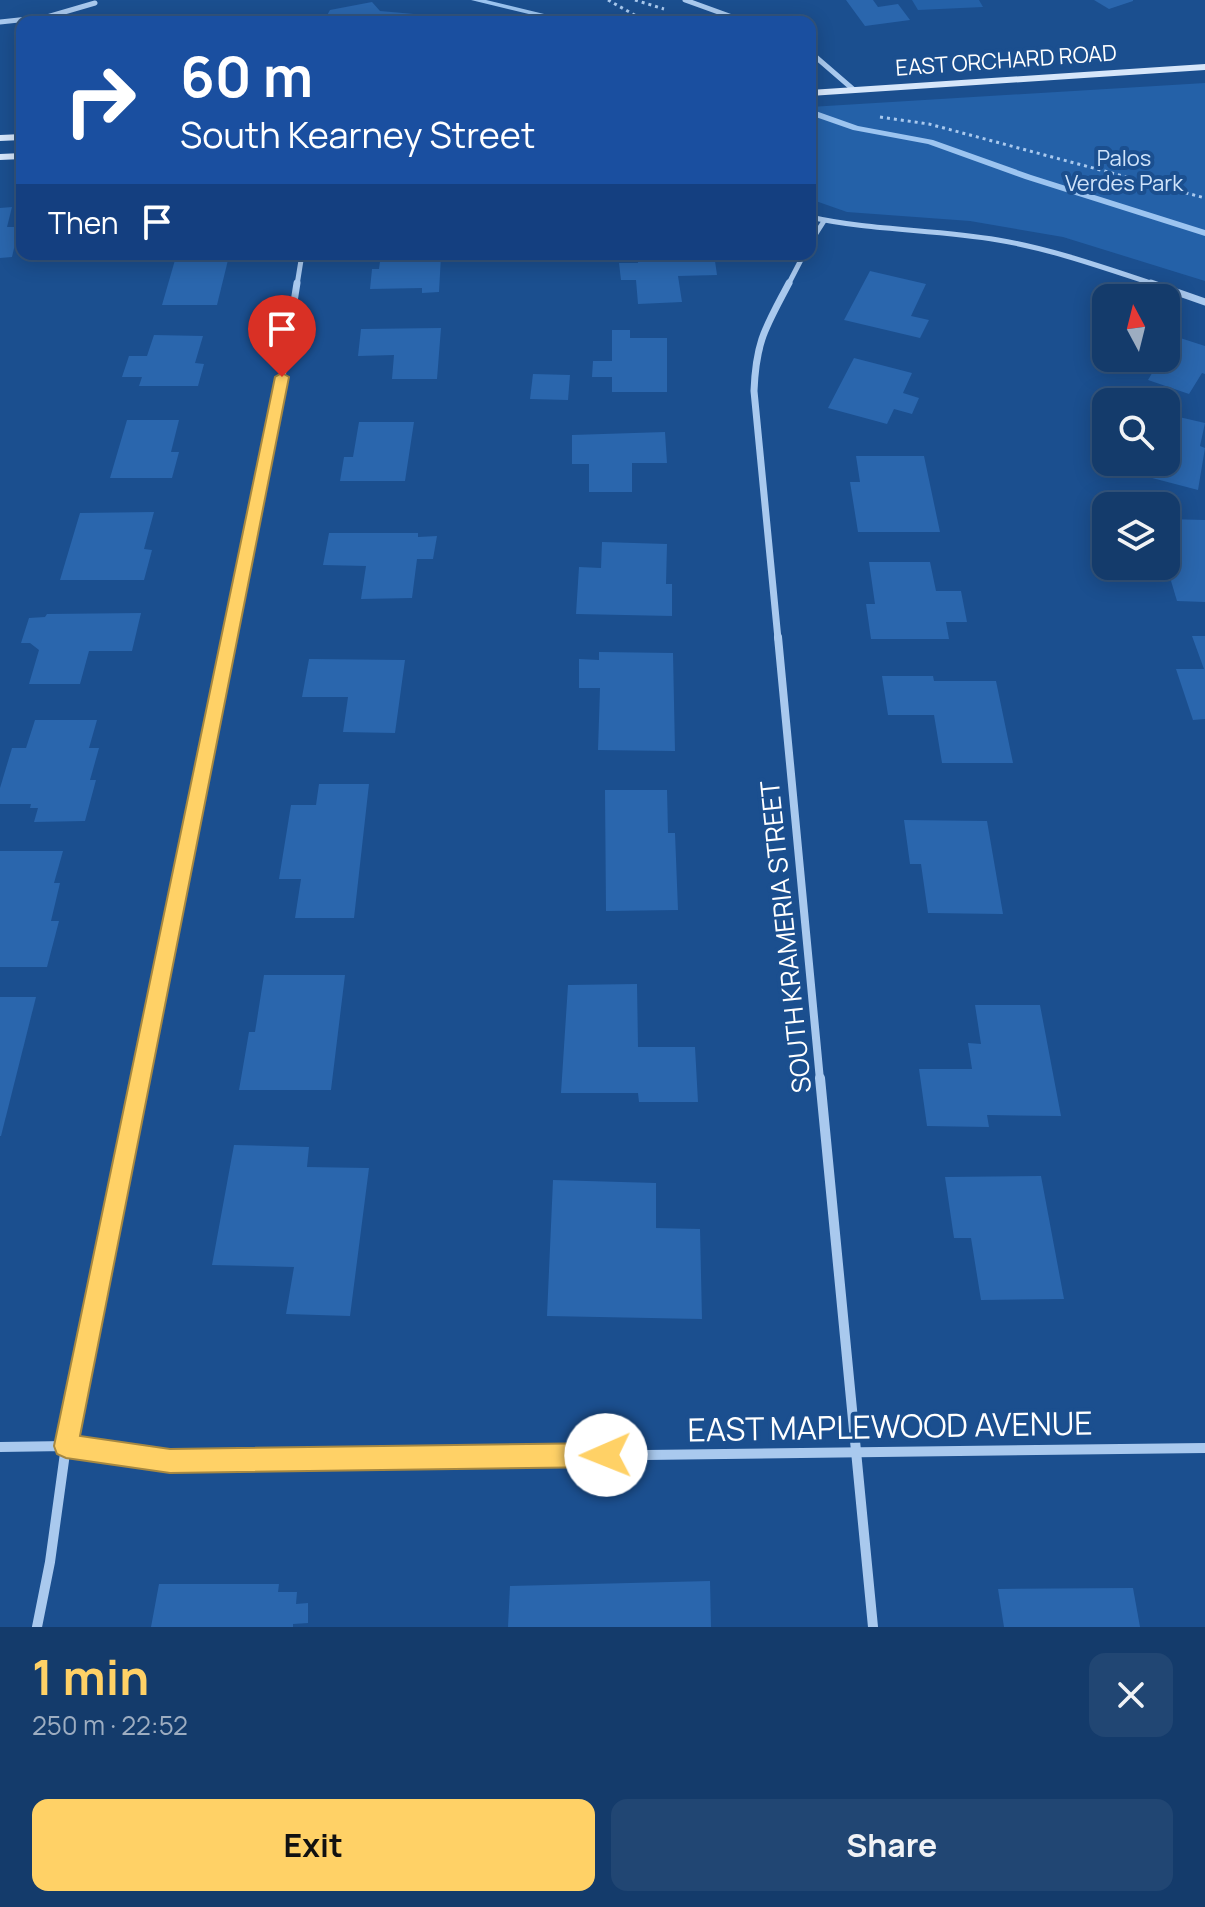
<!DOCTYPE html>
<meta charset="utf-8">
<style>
:root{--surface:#143b6b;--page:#214673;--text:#f1f3f6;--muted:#9dadc1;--line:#33557e;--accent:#ffd166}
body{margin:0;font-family:Manrope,sans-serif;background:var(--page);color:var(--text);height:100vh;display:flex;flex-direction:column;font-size:30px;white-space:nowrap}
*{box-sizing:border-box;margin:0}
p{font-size:26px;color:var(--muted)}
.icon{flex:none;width:44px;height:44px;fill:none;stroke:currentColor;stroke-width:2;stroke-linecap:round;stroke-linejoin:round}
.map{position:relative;height:1627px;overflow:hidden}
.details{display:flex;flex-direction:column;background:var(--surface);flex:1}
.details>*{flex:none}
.top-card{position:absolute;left:16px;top:16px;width:800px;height:244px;border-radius:16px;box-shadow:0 4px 20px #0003,0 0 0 2px var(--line);background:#1a4fa0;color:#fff;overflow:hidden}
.needle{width:52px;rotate:353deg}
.buttons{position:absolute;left:1092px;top:284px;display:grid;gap:16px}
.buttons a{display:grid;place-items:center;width:88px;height:88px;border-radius:16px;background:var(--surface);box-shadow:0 4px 20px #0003,0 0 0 2px var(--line);font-size:40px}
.pin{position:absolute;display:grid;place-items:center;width:68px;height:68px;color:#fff;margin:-82px -34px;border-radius:50% 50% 50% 0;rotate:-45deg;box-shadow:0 0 8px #0007}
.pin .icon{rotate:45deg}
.me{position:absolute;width:88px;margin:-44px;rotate:269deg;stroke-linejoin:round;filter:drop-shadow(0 0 6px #0008)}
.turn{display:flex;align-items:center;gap:28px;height:168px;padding:0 32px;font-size:36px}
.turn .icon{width:104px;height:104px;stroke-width:2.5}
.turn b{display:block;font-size:56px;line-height:68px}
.then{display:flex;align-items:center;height:76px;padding:0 32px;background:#0003;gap:16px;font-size:30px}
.round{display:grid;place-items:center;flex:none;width:84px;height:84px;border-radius:16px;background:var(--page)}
.summary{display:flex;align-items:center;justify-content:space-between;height:136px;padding:0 32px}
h1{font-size:48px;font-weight:700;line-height:60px;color:var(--accent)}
.button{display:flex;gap:16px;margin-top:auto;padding:16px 32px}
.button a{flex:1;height:92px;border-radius:16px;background:var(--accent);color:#111;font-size:32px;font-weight:700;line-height:92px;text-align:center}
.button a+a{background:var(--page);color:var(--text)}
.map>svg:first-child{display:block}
.green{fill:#2461a8}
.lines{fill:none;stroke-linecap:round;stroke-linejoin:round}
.stream{fill:#9cc4f0;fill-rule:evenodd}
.building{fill:#2a66ad}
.path{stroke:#a9c9ee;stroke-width:3;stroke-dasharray:3 4;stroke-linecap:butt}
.street-far3{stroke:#a9c9ee;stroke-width:5}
.street-far2{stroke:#a9c9ee;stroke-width:7}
.street-far1{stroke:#a9c9ee;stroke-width:8}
.street{stroke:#a9c9ee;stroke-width:10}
.secondary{fill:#d6e6fa;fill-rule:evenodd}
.route{fill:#ffd166;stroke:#a68842;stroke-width:2}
.labels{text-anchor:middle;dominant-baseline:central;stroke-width:8;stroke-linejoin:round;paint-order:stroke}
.far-street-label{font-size:22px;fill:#fff;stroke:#1b4f8f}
.far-park-label{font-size:22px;fill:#cfe3fa;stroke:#1b4f8f}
.street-label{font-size:26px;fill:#fff;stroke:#1b4f8f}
.near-street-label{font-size:32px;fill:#fff;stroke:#1b4f8f}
</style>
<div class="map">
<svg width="1205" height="1627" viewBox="0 0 1205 1627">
<rect width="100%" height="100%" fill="#1b4f8f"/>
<g class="green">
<polygon points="912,0 979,0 983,7 918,10"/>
<polygon points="1205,83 1205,281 1063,237 970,221 847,212 810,199 810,107"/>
</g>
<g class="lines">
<g class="stream">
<polygon points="471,0 486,0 577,22 562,22"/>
<polygon points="810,109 858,126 933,140 1031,175 1205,230 1205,236 1025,179 928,144 853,130 810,115"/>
</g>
</g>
<g class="building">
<polygon points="846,0 873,0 878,7 898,4 910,20 865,26"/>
<polygon points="1094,0 1133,0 1133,1 1109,9"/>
<polygon points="372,2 380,11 414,14 409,22 316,22 325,19 330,10"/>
<polygon points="12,207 7,227 19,227 12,257 0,258 0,208"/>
<polygon points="381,254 441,256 439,292 422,293 422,288 370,289 372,269 379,269"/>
<polygon points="637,254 714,254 717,275 678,276 682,302 638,304 636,280 621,280 619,263 638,263"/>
<polygon points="175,260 228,260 217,305 162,305"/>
<polygon points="870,271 926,284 911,316 929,320 920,338 844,320"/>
<polygon points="441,328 437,379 392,379 394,355 358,356 361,329"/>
<polygon points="612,330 630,330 630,338 667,338 667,392 612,392 612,377 592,377 593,361 612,361"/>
<polygon points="154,335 203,336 195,363 204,364 198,386 139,386 142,377 122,377 129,356 147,356"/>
<polygon points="1174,336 1205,346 1205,374 1202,373 1189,394 1148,380 1161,358 1166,358 1166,350"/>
<polygon points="854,358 912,373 903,393 919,398 912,414 894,409 887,424 828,408"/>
<polygon points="533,374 570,375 568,400 530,399"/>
<polygon points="1166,414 1205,423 1200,446 1205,448 1198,490 1133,473 1135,462 1166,462"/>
<polygon points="127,420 179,420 171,452 179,452 172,478 110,478"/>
<polygon points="359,422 414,422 405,481 340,481 344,457 353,457"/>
<polygon points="665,432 667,463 632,463 632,492 589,492 589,464 572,464 572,435"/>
<polygon points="856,456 924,456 940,532 858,532 850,482 860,482"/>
<polygon points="154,512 144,549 152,550 144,580 60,580 80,513"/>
<polygon points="1166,519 1205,520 1205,602 1177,601 1166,564"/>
<polygon points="329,533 418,533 418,537 437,536 433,559 417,559 412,598 361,599 366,566 323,565"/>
<polygon points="602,542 667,544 666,584 672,584 672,616 576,614 579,567 601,568"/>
<polygon points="869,562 930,562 936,591 961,591 967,622 946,622 949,639 871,639 866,604 875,604"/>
<polygon points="141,613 132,651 89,651 80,684 29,684 39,650 30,643 21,643 29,618 45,617 47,614"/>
<polygon points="1192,636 1205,636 1205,719 1193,720 1176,669 1204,669"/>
<polygon points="599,652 673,653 675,751 598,750 600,688 579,688 579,659 599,660"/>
<polygon points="309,659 405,660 395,733 343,732 348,697 302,697"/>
<polygon points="882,676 933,676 934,681 996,681 1013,763 942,763 934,715 888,715"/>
<polygon points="35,720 97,720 89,748 99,748 90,780 96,780 85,821 34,822 38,808 30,808 31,804 0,804 0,788 12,748 26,748"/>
<polygon points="319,784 369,784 354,918 295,918 301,879 279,879 291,805 316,805"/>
<polygon points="605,790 667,790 668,833 675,833 678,910 606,911"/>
<polygon points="904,820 987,821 1003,914 928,913 921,864 910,864"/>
<polygon points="0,851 63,851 54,883 60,883 51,921 59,921 47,967 0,967"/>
<polygon points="264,975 345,975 331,1090 239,1090 249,1032 255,1032"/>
<polygon points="637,984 638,1047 695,1047 698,1102 639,1102 638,1093 561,1093 568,985"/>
<polygon points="0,997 36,997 1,1136 0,1136"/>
<polygon points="975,1005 1040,1005 1061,1116 987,1115 989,1127 927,1126 919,1069 972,1069 968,1043 981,1044"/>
<polygon points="234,1145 309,1147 307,1167 369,1168 350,1316 286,1314 294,1267 212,1265"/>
<polygon points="1041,1176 1064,1299 981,1300 971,1238 954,1238 945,1177"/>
<polygon points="553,1180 656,1183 656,1228 700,1229 702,1319 547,1316"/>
<polygon points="710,1581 711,1627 508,1627 510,1586"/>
<polygon points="159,1584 279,1584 278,1592 297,1592 296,1604 308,1603 308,1623 293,1624 293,1627 151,1627"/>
<polygon points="1133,1588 1140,1627 1004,1627 998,1589"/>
</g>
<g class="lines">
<g class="path">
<polyline points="608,0 647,22"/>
<polyline points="635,0 664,9"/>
<polyline points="880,117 929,124 1205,198"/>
</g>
<g class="street-far3">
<polyline points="685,0 746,22"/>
<polyline points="0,22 47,17 95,3"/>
<polyline points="810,52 854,90"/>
<path d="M810 217C872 231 936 229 998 240 1052 249 1105 268 1157 285"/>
<polyline points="810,243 824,221"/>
<polyline points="297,285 302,254"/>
<polyline points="788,285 804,254"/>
</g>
<g class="street-far2">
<polyline points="1151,283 1205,302"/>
<polyline points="229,639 282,377 297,283"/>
<path d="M778 639 754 391C756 340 766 327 789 283"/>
</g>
<g class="street-far1">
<polyline points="778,637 820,1080"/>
<polyline points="140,1080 229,637"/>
</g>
<g class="street">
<polyline points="820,1078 873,1627"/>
<polyline points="0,1447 66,1446 170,1461 1205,1448"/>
<polyline points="37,1627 50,1562 66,1446 140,1078"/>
</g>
<g class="secondary">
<polygon points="1205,64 1205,70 810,96 810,90"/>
<polygon points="22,134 22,140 0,141 0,135"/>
<polygon points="22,153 22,159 0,160 0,154"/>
</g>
</g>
<polygon class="route" points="282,373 289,377 80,1436 170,1449 606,1443 614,1447 618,1455 614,1464 606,1467 170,1473 66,1458 57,1454 54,1446 275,377"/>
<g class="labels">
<g class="far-street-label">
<text transform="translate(1006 60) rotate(-4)">EAST ORCHARD ROAD</text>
</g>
<g class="far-park-label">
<text x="1124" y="158">Palos<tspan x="1124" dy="25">Verdes Park</tspan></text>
</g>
<g class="street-label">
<text transform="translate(785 937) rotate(-96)">SOUTH KRAMERIA STREET</text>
</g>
<g class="near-street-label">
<text transform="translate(890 1426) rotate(-1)">EAST MAPLEWOOD AVENUE</text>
</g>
</g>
</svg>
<div class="buttons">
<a><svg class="needle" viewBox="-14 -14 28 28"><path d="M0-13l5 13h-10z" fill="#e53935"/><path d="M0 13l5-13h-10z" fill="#9dadc1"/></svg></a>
<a><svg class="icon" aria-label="search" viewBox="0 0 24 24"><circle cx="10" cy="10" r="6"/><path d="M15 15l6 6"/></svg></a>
<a><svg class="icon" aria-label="layers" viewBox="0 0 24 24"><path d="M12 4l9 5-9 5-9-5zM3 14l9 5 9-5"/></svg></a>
</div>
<div class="pin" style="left:282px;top:377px;background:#d93025"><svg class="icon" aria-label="arrive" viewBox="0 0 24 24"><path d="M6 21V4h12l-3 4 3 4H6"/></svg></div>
<svg class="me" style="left:606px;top:1455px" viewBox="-20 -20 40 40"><circle r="19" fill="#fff"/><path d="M0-13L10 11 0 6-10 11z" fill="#ffd166"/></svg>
<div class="top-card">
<div class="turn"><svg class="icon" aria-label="right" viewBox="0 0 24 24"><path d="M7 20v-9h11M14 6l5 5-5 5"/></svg><div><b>60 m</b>South Kearney Street</div></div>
<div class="then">Then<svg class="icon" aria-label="arrive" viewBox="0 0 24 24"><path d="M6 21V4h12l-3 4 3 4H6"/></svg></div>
</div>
</div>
<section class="details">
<div class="summary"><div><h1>1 min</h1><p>250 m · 22:52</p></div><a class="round"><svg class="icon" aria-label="close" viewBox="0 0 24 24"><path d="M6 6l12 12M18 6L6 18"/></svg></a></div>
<div class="button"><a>Exit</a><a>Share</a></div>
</section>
